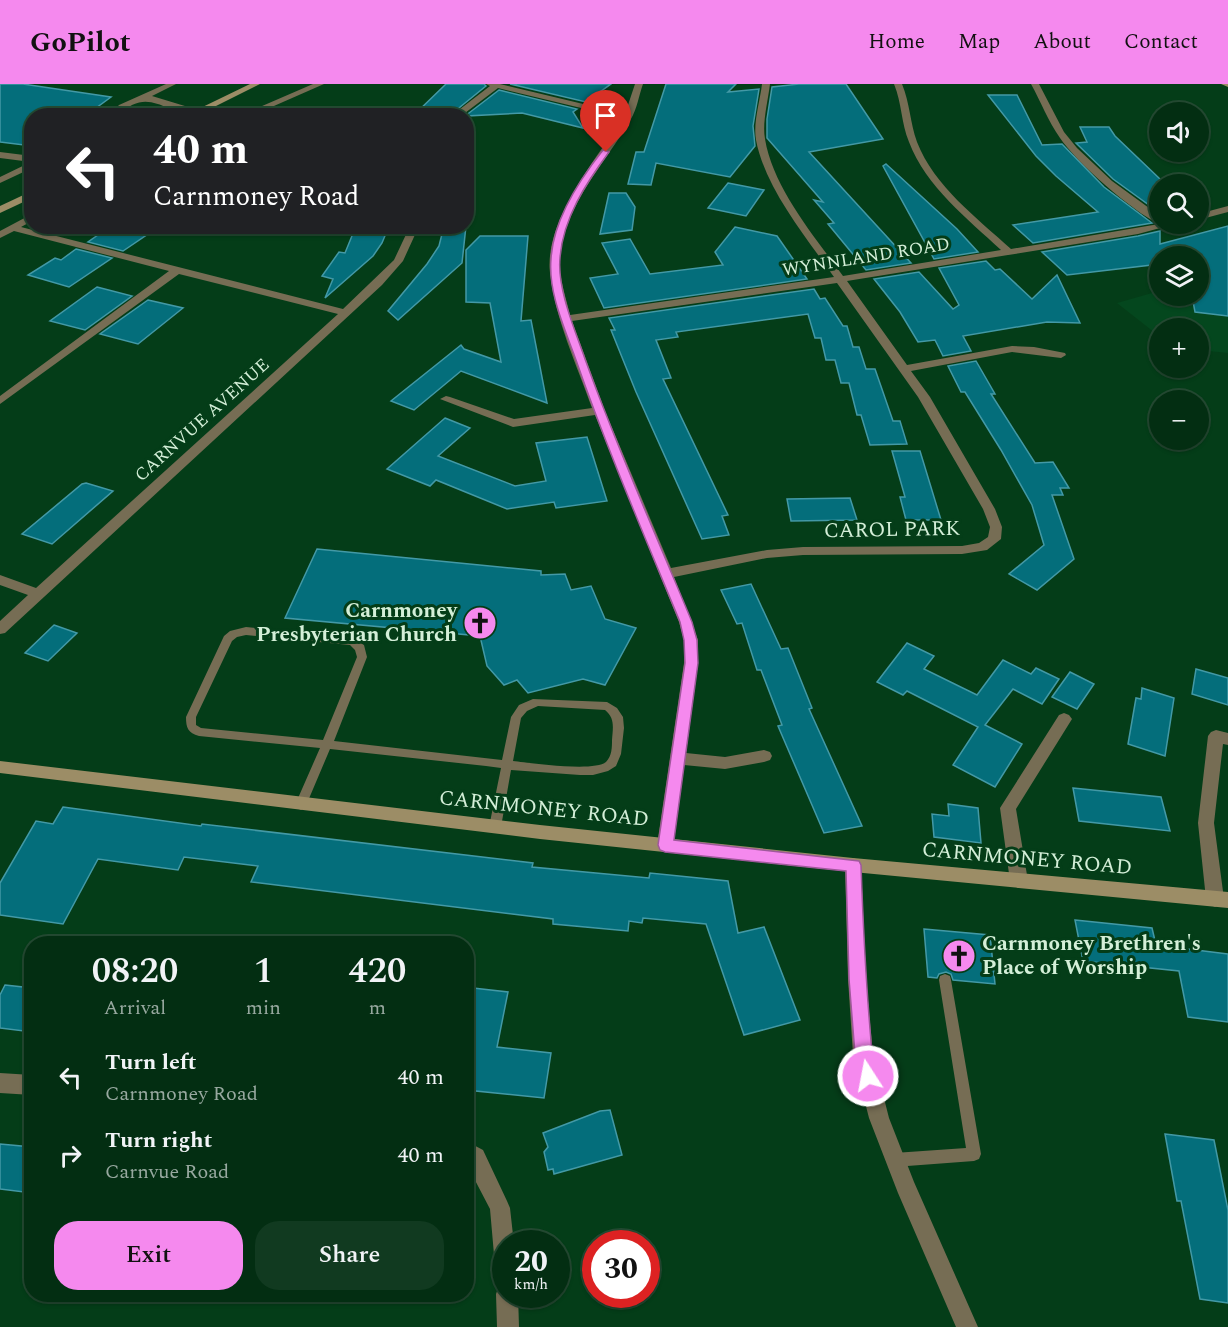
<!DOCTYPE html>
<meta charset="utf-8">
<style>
:root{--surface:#032e12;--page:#113a20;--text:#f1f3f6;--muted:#97a89f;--line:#244a32;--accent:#f589ee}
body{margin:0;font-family:Spectral,serif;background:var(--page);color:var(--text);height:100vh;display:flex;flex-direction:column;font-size:22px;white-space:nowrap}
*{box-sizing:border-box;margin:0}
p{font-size:20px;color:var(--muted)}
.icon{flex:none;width:33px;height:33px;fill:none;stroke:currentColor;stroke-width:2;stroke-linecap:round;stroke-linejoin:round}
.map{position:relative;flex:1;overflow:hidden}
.side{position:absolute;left:24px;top:852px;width:450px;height:366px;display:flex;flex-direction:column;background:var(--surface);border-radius:24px;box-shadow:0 2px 4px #0004,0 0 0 2px var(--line)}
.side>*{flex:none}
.banner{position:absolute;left:24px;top:24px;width:450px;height:126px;border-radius:24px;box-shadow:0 2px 4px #0004,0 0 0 2px var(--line);background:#202124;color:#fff;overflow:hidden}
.buttons{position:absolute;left:1149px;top:18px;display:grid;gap:12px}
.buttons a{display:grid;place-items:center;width:60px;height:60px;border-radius:50%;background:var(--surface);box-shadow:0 2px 4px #0004,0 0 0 2px var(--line);font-size:30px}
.speed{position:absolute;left:492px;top:1146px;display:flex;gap:12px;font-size:30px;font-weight:700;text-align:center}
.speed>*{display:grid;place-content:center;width:78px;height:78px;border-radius:50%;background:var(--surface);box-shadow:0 2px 4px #0004,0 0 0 2px var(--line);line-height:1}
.speed small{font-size:15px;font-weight:400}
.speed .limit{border:9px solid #d22;background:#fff;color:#111}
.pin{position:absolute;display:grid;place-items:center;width:51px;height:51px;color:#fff;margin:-62px -26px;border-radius:50% 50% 50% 0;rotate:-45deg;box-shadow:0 0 6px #0007}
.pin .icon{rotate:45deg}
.me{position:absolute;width:66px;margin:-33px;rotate:349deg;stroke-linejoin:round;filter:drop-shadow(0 0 4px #0008)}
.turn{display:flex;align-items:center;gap:21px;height:126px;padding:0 30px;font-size:27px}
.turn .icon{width:78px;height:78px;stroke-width:2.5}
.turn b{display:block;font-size:42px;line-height:51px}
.eta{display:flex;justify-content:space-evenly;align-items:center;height:102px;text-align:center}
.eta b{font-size:36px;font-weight:600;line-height:42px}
.button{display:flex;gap:12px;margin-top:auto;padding:12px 30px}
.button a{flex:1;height:69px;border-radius:24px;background:var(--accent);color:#111;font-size:24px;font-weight:600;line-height:69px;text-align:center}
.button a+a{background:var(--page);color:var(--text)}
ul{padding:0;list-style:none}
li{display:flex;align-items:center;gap:18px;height:78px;padding:0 30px}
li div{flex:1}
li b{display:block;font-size:22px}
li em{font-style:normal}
header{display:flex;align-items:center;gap:36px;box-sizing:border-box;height:84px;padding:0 30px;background:var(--accent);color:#111}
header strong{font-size:28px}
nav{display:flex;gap:33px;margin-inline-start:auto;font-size:21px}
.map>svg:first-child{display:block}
.built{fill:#04471e}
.building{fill:#046e7b;stroke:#4399a6;stroke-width:1.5}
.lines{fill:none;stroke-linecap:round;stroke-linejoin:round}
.lane{fill:#766d54;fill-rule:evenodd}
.street{fill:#766d54;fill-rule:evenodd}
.secondary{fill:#9c8d66;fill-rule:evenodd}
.route{fill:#f589ee;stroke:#9f599b;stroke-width:1.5}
.labels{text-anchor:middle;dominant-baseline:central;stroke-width:6;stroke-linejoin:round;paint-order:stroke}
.far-street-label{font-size:18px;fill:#d4efd8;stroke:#043d18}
.street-label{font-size:21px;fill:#d4efd8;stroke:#043d18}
.poi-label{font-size:21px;font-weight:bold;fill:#d4efd8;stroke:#043d18;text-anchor:end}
</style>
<header>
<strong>GoPilot</strong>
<nav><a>Home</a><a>Map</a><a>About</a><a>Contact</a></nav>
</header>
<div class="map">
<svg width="1228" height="1243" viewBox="0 0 1228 1243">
<rect width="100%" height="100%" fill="#043d18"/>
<polygon class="built" points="1228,188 1228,269 1199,266 1198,244 1160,244 1159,252 1117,219 1159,207 1160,212 1198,212"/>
<g class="building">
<polygon points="0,0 23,0 111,13 85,32 32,32 32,62 0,58"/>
<polygon points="446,0 484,0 486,2 449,32 413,32"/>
<polygon points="510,0 611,0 586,18"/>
<polygon points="666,0 736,0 728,8 759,5 753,42 755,62 730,93 656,79 651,101 628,100 636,68 644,68"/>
<polygon points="799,0 846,0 883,55 809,68 911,179 866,186 828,140 834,139 814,116 823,118 767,54 767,35 772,3"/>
<polygon points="499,6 577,25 573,28 583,44 522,29 465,32"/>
<polygon points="988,11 1017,11 1042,61 1062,60 1104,103 1152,139 1033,159 1013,141 1098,128 1056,92 1036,72"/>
<polygon points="1080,43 1109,43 1115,52 1160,95 1160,129 1113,95 1079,62 1076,59 1087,58"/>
<polygon points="886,80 957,145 978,168 934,175 883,82"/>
<polygon points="728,99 764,106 746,132 708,124"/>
<polygon points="609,109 626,109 635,123 632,146 600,150"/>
<polygon points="111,142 116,142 148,150 123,167 88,158"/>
<polygon points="356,142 389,142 382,159 373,172 325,214 333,195 322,192 339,168 345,169"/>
<polygon points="444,142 466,142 462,179 398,236 388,227 427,180 439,162"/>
<polygon points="1228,142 1228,232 1195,228 1192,212 1198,212 1198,172 1160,172 1160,180 1067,191 1042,168 1138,152 1160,147 1160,160"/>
<polygon points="735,143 777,152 807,195 604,224 590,194 618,190 602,159 630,155 650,190 723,181 715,168"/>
<polygon points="480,152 528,152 521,237 531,236 547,319 461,287 414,326 391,317 461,261 464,265 501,278 490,219 466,218 466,166"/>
<polygon points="76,165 112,174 69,203 28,191 55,174 61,176"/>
<polygon points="986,177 995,186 1000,185 1032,215 1057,191 1080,239 1047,238 963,252 971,267 943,272 935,256 918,258 900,228 874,195 919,188 953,225 959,221 939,184"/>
<polygon points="97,203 132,212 85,246 50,237"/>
<polygon points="814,205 820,215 825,214 843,242 847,242 853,263 859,263 866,285 875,285 893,337 900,337 907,360 870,361 861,331 857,331 849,299 841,299 835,276 826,276 821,254 815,254 808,230 676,248 678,253 656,256 671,294 663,295 728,431 722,432 729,451 702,455 636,308 611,246 615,246 609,234"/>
<polygon points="148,216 183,224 138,260 100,250"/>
<polygon points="976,277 995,310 991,310 1035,379 1053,378 1069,404 1060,404 1063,411 1052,411 1074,475 1037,506 1009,490 1044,461 1032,421 1001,366 965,308 961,308 948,282"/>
<polygon points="445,334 470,344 438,372 515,402 546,397 536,359 587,353 607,417 556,424 554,418 507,425 436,396 430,402 387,385"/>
<polygon points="892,367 920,367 941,436 906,436 900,413 905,413"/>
<polygon points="86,399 113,407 52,460 22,450 82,400"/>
<polygon points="850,414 857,436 791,437 787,415"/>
<polygon points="317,465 541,487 541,491 565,490 571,506 591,502 605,535 636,544 605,601 583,595 528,609 517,596 504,601 487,582 480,552 285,534"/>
<polygon points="751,500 781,565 788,564 812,624 809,625 862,742 824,749 778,642 782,641 761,586 757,586 742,539 737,540 721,506"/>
<polygon points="54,541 77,549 48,577 25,569"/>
<polygon points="907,559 934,572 924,585 977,611 1003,576 1031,590 1036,584 1059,595 1042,620 1013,605 985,641 1022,660 995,703 953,681 978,643 907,607 903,611 877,598"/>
<polygon points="1196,585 1228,594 1228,621 1192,610"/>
<polygon points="1070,588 1094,600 1077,625 1052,613"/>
<polygon points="1142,604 1174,614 1165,672 1128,660 1136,614 1141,615"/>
<polygon points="1073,704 1161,713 1170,747 1079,737"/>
<polygon points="948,720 978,724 981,759 934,753 932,730 949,732"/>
<polygon points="63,723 201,742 202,740 533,779 532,783 649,794 650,789 728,797 738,849 764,843 800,936 744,951 706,840 643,834 642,839 629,837 628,847 553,840 553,835 251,798 258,782 184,773 178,786 98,775 63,840 0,831 0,799 36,737 53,740"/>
<polygon points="1075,836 1152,844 1156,861 1228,870 1228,938 1188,933 1179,887 1083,877"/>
<polygon points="924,845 990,851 995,900 953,896 951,890 946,888 939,890 937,894 928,893"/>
<polygon points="5,901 32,904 32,948 0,944 0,911"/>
<polygon points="473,904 508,908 497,963 551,969 544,1014 466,1006 466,933"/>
<polygon points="610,1026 622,1071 554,1090 553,1085 548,1086 544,1068 548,1063 543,1049 600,1027"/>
<polygon points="1165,1050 1214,1056 1228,1126 1228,1219 1200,1215 1181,1117 1177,1117"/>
<polygon points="0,1060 32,1063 32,1109 0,1105"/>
</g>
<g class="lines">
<g class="lane">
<path d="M246 543 352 554 364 561 367 573 334 657 502 676 511 633 519 621 533 615 607 618 617 624 623 633 624 644 621 670 616 682 608 687 593 691H580L511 686 501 743 499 746 495 748 491 746 489 743 501 684 486 682 330 665 305 724 301 726 297 724 295 721 320 664 199 652C188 649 186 644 186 633L224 552 230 547ZM246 551 350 561 355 566 357 573 323 656 201 644 196 641V633L232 557 237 553ZM538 622 605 626C615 634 613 643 612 656 612 663 612 672 606 678 594 688 531 679 513 677L521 634 527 627Z"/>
<polygon points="945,890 950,892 951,896 981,1070 979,1075 974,1077 894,1083 889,1081 887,1076 889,1071 894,1069 966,1064 939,896 940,892"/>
</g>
<g class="street">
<path d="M166 0H176L152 12 198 26V30C165 32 149 0 118 32H109L119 21Z"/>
<polygon points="313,0 324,0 251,32 239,32"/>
<path d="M486 0H500L625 30 635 0H643C639 11 637 25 631 35 605 80 566 118 560 173 558 192 566 213 570 231L834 193C806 153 765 104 756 56 753 39 760 17 762 0H770C768 17 762 39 765 55 773 104 815 153 843 192L1001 166C968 135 926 103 909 58 901 39 902 19 894 0H902C910 19 910 39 917 58 934 102 977 134 1011 165L1159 140C1132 127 1077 79 1060 54 1048 37 1041 18 1031 0H1039L1064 48 1077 64 1112 97 1160 132V140H1175L1138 150 847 197 907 281 1012 262 1034 263 1065 269 1066 271 1061 274 1012 268 911 287 930 313 995 425 1002 443 1001 455 987 466 962 470 803 471 767 474 674 493 698 556V579L686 669 725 673 764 666 770 668 772 672 770 676 764 678 725 685 684 681 673 761 671 766 665 768 659 766 657 761 684 579V556L679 538 595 331 513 343 440 315 446 312 450 313 514 335 592 324C577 281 555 235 550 189 544 137 596 75 623 34L498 4 461 32H451L490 2ZM837 199 918 313 983 425 990 443 988 453 979 459 962 462 803 463 767 466 671 484 605 327 572 237Z"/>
<polygon points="0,68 32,72 32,84 0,99 0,93 31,78 0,74"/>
<polygon points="1228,122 1228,128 1198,136 1198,130"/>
<polygon points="32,130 32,137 21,143 343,225 394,176 410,142 419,142 403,177 382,201 5,549 0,550 0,537 28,511 0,501 0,491 36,504 338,230 179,190 0,320 0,312 169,187 14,147 0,154 0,147"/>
<polygon points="1064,629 1069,631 1072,635 1016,725 1028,797 1025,802 1019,804 1013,802 1010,797 1000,724 1059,631"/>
<polygon points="1216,646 1228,649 1228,661 1223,660 1214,739 1224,815 1221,820 1215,823 1209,820 1206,815 1198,739 1208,652 1211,648"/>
<polygon points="853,774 859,776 861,781 866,895 873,971 889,1034 914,1098 978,1243 956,1243 898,1109 869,1034 853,971 848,895 845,781 847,776"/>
<polygon points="0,989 32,991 32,1011 0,1009"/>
<polygon points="466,1057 483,1066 507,1117 510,1124 514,1160 506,1160 506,1193 498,1190 495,1182 490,1125 466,1079"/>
<polygon points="506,1200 506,1210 518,1210 519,1243 497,1243 496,1210 499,1202"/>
</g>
<g class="secondary">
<polygon points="250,0 260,0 196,32 184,32"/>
<polygon points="1221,0 1228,0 1228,3"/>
<polygon points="32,107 32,114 0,129 0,122"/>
<polygon points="0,677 540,741 853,774 1228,808 1228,824 853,788 540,755 0,689"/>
</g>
</g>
<path class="route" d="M603 66 609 68C586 99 563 134 560 174 557 205 575 246 585 275 617 364 656 451 692 538L697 556 698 579 674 756 859 777 861 781C863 840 866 899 871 957 872 970 879 987 875 998L868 1000 862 998 855 970 849 895 846 787 665 768 660 766 658 761 685 579 684 556 680 538C644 451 607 365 576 276 565 245 548 209 551 175 553 137 580 95 603 66Z"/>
<defs>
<g id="church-disc" transform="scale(1.725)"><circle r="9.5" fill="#f589ee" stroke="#043d18"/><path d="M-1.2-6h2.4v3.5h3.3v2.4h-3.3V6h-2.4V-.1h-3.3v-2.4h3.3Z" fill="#111"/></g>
</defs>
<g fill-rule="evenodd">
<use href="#church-disc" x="480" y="539"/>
<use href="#church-disc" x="959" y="872"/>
</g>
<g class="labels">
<g class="far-street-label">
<text transform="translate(866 173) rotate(-9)">WYNNLAND ROAD</text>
<text transform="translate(202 336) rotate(-42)">CARNVUE AVENUE</text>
</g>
<g class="street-label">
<text transform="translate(892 446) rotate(-1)">CAROL PARK</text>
<text transform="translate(544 725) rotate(6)">CARNMONEY ROAD</text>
<text transform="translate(1027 775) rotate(5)">CARNMONEY ROAD</text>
</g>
<g class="poi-label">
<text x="457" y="527">Carnmoney<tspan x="457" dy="24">Presbyterian Church</tspan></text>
<text x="982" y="860" text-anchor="start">Carnmoney Brethren's<tspan x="982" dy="24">Place of Worship</tspan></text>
</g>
</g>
</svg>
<div class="buttons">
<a><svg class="icon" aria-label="sound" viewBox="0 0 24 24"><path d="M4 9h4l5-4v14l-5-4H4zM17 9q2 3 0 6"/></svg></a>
<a><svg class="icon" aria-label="search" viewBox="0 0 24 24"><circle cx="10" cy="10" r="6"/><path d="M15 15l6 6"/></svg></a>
<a><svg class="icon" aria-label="layers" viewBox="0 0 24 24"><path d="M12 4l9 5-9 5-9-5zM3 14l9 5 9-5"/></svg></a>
<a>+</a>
<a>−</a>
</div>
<div class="speed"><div>20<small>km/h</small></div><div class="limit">30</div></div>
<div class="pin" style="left:606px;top:68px;background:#d93025"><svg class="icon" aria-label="arrive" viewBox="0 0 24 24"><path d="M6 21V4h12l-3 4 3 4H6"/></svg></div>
<svg class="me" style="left:868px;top:992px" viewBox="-20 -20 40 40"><circle r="17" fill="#f589ee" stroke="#fff" stroke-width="3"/><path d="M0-11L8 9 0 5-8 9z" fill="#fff"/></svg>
<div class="banner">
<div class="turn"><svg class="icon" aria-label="left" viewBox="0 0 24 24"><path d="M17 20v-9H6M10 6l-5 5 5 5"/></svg><div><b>40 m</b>Carnmoney Road</div></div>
</div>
<section class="side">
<div class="eta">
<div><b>08:20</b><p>Arrival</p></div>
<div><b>1</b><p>min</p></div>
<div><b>420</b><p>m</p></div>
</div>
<ul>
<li><svg class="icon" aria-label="left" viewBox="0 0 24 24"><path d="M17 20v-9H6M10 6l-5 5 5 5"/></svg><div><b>Turn left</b><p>Carnmoney Road</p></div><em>40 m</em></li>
<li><svg class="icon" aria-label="right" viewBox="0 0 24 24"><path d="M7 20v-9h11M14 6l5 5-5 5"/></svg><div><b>Turn right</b><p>Carnvue Road</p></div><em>40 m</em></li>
</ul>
<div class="button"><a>Exit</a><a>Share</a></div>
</section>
</div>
